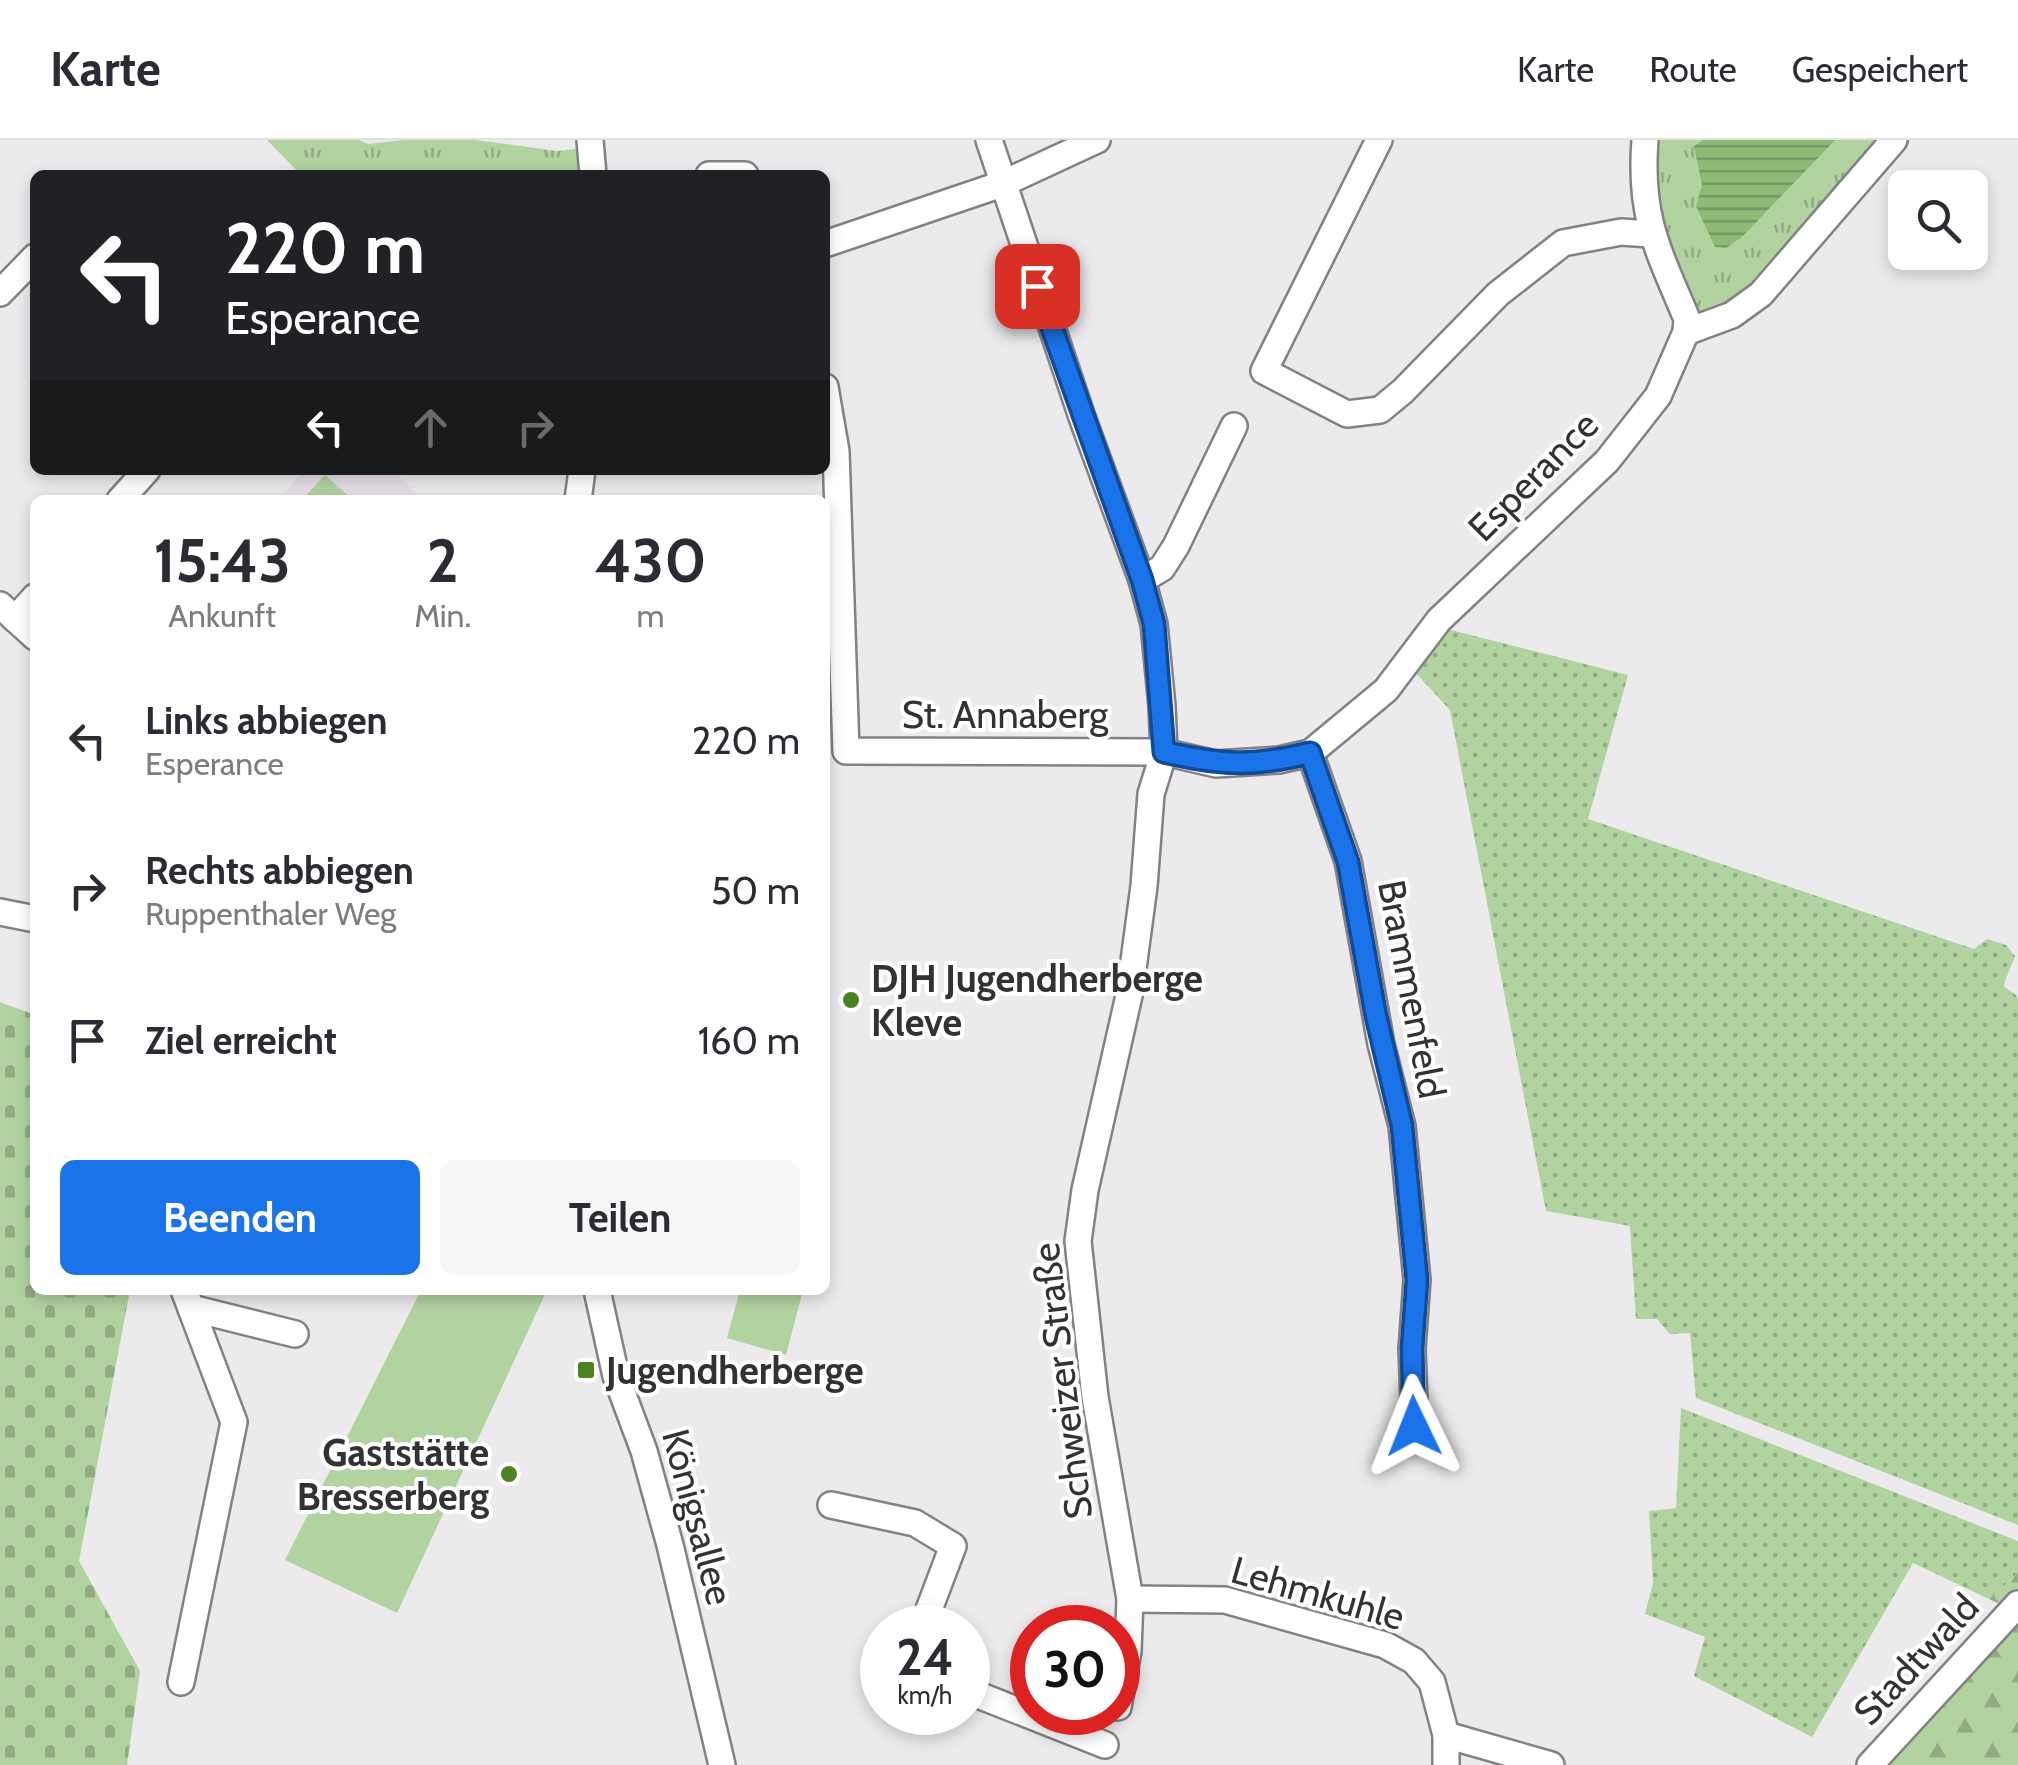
<!DOCTYPE html>
<html lang="de">
<meta charset="utf-8">
<style>
:root{--surface:#fff;--page:#f7f7f7;--text:#2b2b33;--muted:#7c7c81;--line:#e1e1e2;--accent:#1a73e8}
body{margin:0;font-family:Cabin,sans-serif;background:var(--page);color:var(--text);height:100vh;display:flex;flex-direction:column;font-size:38px;white-space:nowrap}
*{box-sizing:border-box;margin:0}
p{font-size:32px;color:var(--muted)}
.icon{flex:none;width:55px;height:55px;fill:none;stroke:currentColor;stroke-width:2;stroke-linecap:round;stroke-linejoin:round}
.map{position:relative;flex:1;overflow:hidden}
.panel{position:absolute;left:30px;top:355px;width:800px;height:800px;display:flex;flex-direction:column;background:var(--surface);border-radius:15px;box-shadow:0 5px 15px #0003}
.panel>*{flex:none}
.guide{position:absolute;left:30px;top:30px;width:800px;height:305px;border-radius:15px;box-shadow:0 5px 15px #0003;background:#202124;color:#fff;overflow:hidden}
.buttons{position:absolute;left:1888px;top:30px;display:grid;gap:20px}
.buttons a{display:grid;place-items:center;width:100px;height:100px;border-radius:15px;background:var(--surface);box-shadow:0 5px 15px #0003;font-size:50px}
.speed{position:absolute;left:860px;top:1465px;display:flex;gap:20px;font-size:50px;font-weight:700;text-align:center}
.speed>*{display:grid;place-content:center;width:130px;height:130px;border-radius:50%;background:var(--surface);box-shadow:0 5px 15px #0003;line-height:1}
.speed small{font-size:25px;font-weight:400}
.speed .limit{border:15px solid #d22;background:#fff;color:#111}
.pin{position:absolute;display:grid;place-items:center;width:85px;height:85px;color:#fff;margin:-42px;border-radius:20px;box-shadow:0 5px 15px #0006}
.me{position:absolute;width:110px;margin:-55px;rotate:358deg;stroke-linejoin:round;filter:drop-shadow(0 0 8px #0008)}
.turn{display:flex;align-items:center;gap:35px;height:210px;padding:0 30px;font-size:45px}
.turn .icon{width:130px;height:130px;stroke-width:2.5}
.turn b{display:block;font-size:70px;line-height:85px}
.lanes{display:flex;align-items:center;height:95px;padding:0 30px;background:#0003;justify-content:center;gap:50px;direction:ltr}
.lanes .off{opacity:.35}
.eta{display:flex;justify-content:space-evenly;align-items:center;height:170px;text-align:center}
.eta b{font-size:60px;font-weight:700;line-height:70px}
.primary-button{display:flex;gap:20px;margin-top:auto;padding:20px 30px}
.primary-button a{flex:1;height:115px;border-radius:15px;background:var(--accent);color:#fff;font-size:40px;font-weight:700;line-height:115px;text-align:center}
.primary-button a+a{background:var(--page);color:var(--text)}
ul{padding:0;list-style:none}
li{display:flex;align-items:center;gap:30px;height:150px;padding:0 30px}
li div{flex:1}
li b{display:block;font-size:38px}
li em{font-style:normal}
header{display:flex;align-items:center;gap:60px;box-sizing:border-box;height:140px;padding:0 50px;background:var(--surface);border-bottom:2px solid var(--line)}
header strong{font-size:48px}
nav{display:flex;gap:55px;margin-inline-start:auto;font-size:35px}
.map>svg:first-child{display:block}
.built{fill:#e7dfe8}
.grass{fill:url(#grass-dots)}
.forest{fill:url(#forest-firs)}
.cemetery{fill:url(#cemetery-stones)}
.park{fill:url(#park-tufts)}
.pitch{fill:#b1d3a0}
.water{fill:url(#water-rules)}
.lines{fill:none;stroke-linecap:round;stroke-linejoin:round}
.minor-casing{stroke:#838184;stroke-width:30}
.minor{stroke:#fff;stroke-width:25}
.route-casing{stroke:#114b97;stroke-width:25}
.route{stroke:#1a73e8;stroke-width:18}
.poi-dot{fill:#498421;stroke:#fff;stroke-width:4}
.labels{text-anchor:middle;dominant-baseline:central;stroke-width:8;stroke-linejoin:round;paint-order:stroke}
.street-label{font-size:38px;fill:#333233;stroke:#fff}
.poi-label{font-size:38px;font-weight:bold;fill:#333233;stroke:#fff;text-anchor:start}
</style>
<header>
<strong>Karte</strong>
<nav><a>Karte</a><a>Route</a><a>Gespeichert</a></nav>
</header>
<div class="map">
<svg width="2018" height="1625" viewBox="0 0 2018 1625">
<defs>
<pattern id="grass-dots" width="8" height="8" patternUnits="userSpaceOnUse" patternTransform="scale(2.5)"><rect width="8" height="8" fill="#b1d3a0"/><path d="M2 2h.1M6 6h.1" fill="none" stroke="#91ac83" stroke-width="1.8" stroke-linecap="round"/></pattern>
<pattern id="forest-firs" width="22" height="20" patternUnits="userSpaceOnUse" patternTransform="scale(2.5)"><rect width="22" height="20" fill="#b1d3a0"/><path d="M5 1l3.5 6h-7zM16 11l3.5 6h-7z" fill="#91ac83"/></pattern>
<pattern id="cemetery-stones" width="16" height="16" patternUnits="userSpaceOnUse" patternTransform="scale(2.5)"><rect width="16" height="16" fill="#b1d3a0"/><path d="M2 7V4a2 2 0 0 1 4 0v3zM10 15v-3a2 2 0 0 1 4 0v3z" fill="#91ac83"/></pattern>
<pattern id="park-tufts" width="24" height="20" patternUnits="userSpaceOnUse" patternTransform="scale(2.5)"><rect width="24" height="20" fill="#b1d3a0"/><path d="M3 7l-1-3M5 7V3M7 7l1-3M15 17l-1-3M17 17v-4M19 17l1-3" fill="none" stroke="#91ac83"/></pattern>
<pattern id="water-rules" width="6" height="5" patternUnits="userSpaceOnUse" patternTransform="scale(2.5)"><rect width="6" height="5" fill="#8dba75"/><path d="M0 2.5h6" fill="none" stroke="#749861"/></pattern>
</defs>
<rect width="100%" height="100%" fill="#eceaed"/>
<polygon class="built" points="305,330 392,330 423,360 278,360"/>
<g class="grass">
<polygon points="1447,489 1628,535 1588,679 1974,809 1987,799 2006,805 2015,816 2003,846 2016,855 2018,860 2018,1385 1696,1258 1690,1193 1670,1194 1657,1179 1636,1179 1630,1086 1546,1071 1450,570 1413,530"/>
<polygon points="1681,1268 2018,1401 2018,1433 1989,1459 1913,1423 1812,1597 1694,1536 1705,1497 1645,1474 1653,1443 1649,1371 1676,1368"/>
</g>
<polygon class="forest" points="2018,1433 2018,1625 1880,1625 2007,1467 1989,1459"/>
<polygon class="cemetery" points="0,862 35,875 35,1150 130,1150 79,1421 140,1531 127,1625 0,1625"/>
<g class="park">
<polygon points="267,0 359,0 368,4 404,0 476,0 557,11 591,7 593,35 301,35"/>
<polygon points="1657,0 1884,0 1775,123 1731,166 1699,176 1660,83"/>
</g>
<g class="pitch">
<polygon points="325,335 353,360 302,360"/>
<polygon points="421,1150 547,1150 397,1473 285,1420"/>
<polygon points="740,1150 803,1150 786,1215 727,1198"/>
</g>
<polygon class="water" points="1703,0 1835,0 1742,97 1726,108 1715,107 1696,66 1702,45 1694,6"/>
<g class="lines">
<g class="minor-casing">
<g id="minor">
<polyline points="590,0 593,35"/>
<polyline points="989,0 1083,280 1142,440 1154,484 1162,566 1164,612 1151,654 1144,746 1130,851 1085,1050 1078,1101 1095,1257 1130,1459 1128,1511 1118,1567"/>
<polyline points="1379,0 1264,231 1347,274 1380,270 1403,251 1498,154 1563,103 1621,92 1650,94"/>
<polyline points="709,35 745,35"/>
<polyline points="825,104 1002,44 1097,0"/>
<polyline points="0,153 35,117"/>
<polyline points="1686,192 1732,175 1761,154 1894,0"/>
<path d="M825 247 836 311 846 611 1164 612 1216 624 1279 620 1310 613 1386 550 1439 480 1607 321 1658 256 1686 192 1687 179C1658 110 1639 77 1645 0"/>
<polyline points="120,360 147,330"/>
<polyline points="578,360 582,330"/>
<polyline points="1142,440 1162,428 1176,406 1234,286"/>
<polyline points="0,465 35,497"/>
<polyline points="15,479 35,457"/>
<polyline points="1310,613 1348,721 1381,904 1402,986 1417,1140 1412,1209 1415,1286"/>
<polyline points="0,772 35,779"/>
<polyline points="597,1150 616,1236 644,1311 670,1405 722,1625"/>
<polyline points="191,1168 295,1194"/>
<polyline points="831,1365 915,1383 953,1406 922,1488"/>
<polyline points="1130,1459 1225,1460 1385,1505 1414,1521 1432,1542 1446,1595 1551,1625"/>
<polyline points="181,1542 234,1282 184,1150"/>
<polyline points="968,1551 1105,1605"/>
<polyline points="1446,1625 1446,1595"/>
<polyline points="1870,1625 2018,1464"/>
</g>
</g>
<use href="#minor" class="minor"/>
</g>
<g class="lines">
<g class="route-casing">
<path id="route" d="M1037 146 1142 440 1154 484 1164 612C1220 625 1253 627 1310 613L1348 722 1376 876 1402 986 1417 1140 1412 1208 1414 1286"/>
</g>
<use href="#route" class="route"/>
</g>
<g class="poi-dot">
<circle cx="851" cy="860" r="10"/>
<rect x="576" y="1220" width="20" height="20" rx="5"/>
<circle cx="509" cy="1334" r="10"/>
</g>
<g class="labels">
<g class="street-label">
<text transform="translate(1533 336) rotate(-45)">Esperance</text>
<text x="1005" y="574">St. Annaberg</text>
<text transform="translate(1412 849) rotate(79)">Brammenfeld</text>
<text transform="translate(1062 1241) rotate(-97)">Schweizer Straße</text>
<text transform="translate(698 1377) rotate(75)">Königsallee</text>
<text transform="translate(1318 1453) rotate(16)">Lehmkuhle</text>
<text transform="translate(1916 1519) rotate(-47)">Stadtwald</text>
</g>
<g class="poi-label">
<text x="871" y="838">DJH Jugendherberge<tspan x="871" dy="44">Kleve</tspan></text>
<text x="606" y="1230">Jugendherberge</text>
<text x="489" y="1312" text-anchor="end">Gaststätte<tspan x="489" dy="44">Bresserberg</tspan></text>
</g>
</g>
</svg>
<div class="buttons">
<a><svg class="icon" aria-label="search" viewBox="0 0 24 24"><circle cx="10" cy="10" r="6"/><path d="M15 15l6 6"/></svg></a>
</div>
<div class="speed"><div>24<small>km/h</small></div><div class="limit">30</div></div>
<div class="pin" style="left:1037px;top:146px;background:#d93025"><svg class="icon" aria-label="arrive" viewBox="0 0 24 24"><path d="M6 21V4h12l-3 4 3 4H6"/></svg></div>
<svg class="me" style="left:1414px;top:1286px" viewBox="-20 -20 40 40"><path d="M0-17L14 15 0 8-14 15z" fill="#1a73e8" stroke="#fff" stroke-width="4"/></svg>
<div class="guide">
<div class="turn"><svg class="icon" aria-label="left" viewBox="0 0 24 24"><path d="M17 20v-9H6M10 6l-5 5 5 5"/></svg><div><b>220 m</b>Esperance</div></div>
<div class="lanes"><svg class="icon" aria-label="left" viewBox="0 0 24 24"><path d="M17 20v-9H6M10 6l-5 5 5 5"/></svg><svg class="icon off" aria-label="ahead" viewBox="0 0 24 24"><path d="M12 20V5M6 11l6-6 6 6"/></svg><svg class="icon off" aria-label="right" viewBox="0 0 24 24"><path d="M7 20v-9h11M14 6l5 5-5 5"/></svg></div>
</div>
<section class="panel">
<div class="eta">
<div><b>15:43</b><p>Ankunft</p></div>
<div><b>2</b><p>Min.</p></div>
<div><b>430</b><p>m</p></div>
</div>
<ul>
<li><svg class="icon" aria-label="left" viewBox="0 0 24 24"><path d="M17 20v-9H6M10 6l-5 5 5 5"/></svg><div><b>Links abbiegen</b><p>Esperance</p></div><em>220 m</em></li>
<li><svg class="icon" aria-label="right" viewBox="0 0 24 24"><path d="M7 20v-9h11M14 6l5 5-5 5"/></svg><div><b>Rechts abbiegen</b><p>Ruppenthaler Weg</p></div><em>50 m</em></li>
<li><svg class="icon" aria-label="arrive" viewBox="0 0 24 24"><path d="M6 21V4h12l-3 4 3 4H6"/></svg><div><b>Ziel erreicht</b></div><em>160 m</em></li>
</ul>
<div class="primary-button"><a>Beenden</a><a>Teilen</a></div>
</section>
</div>
